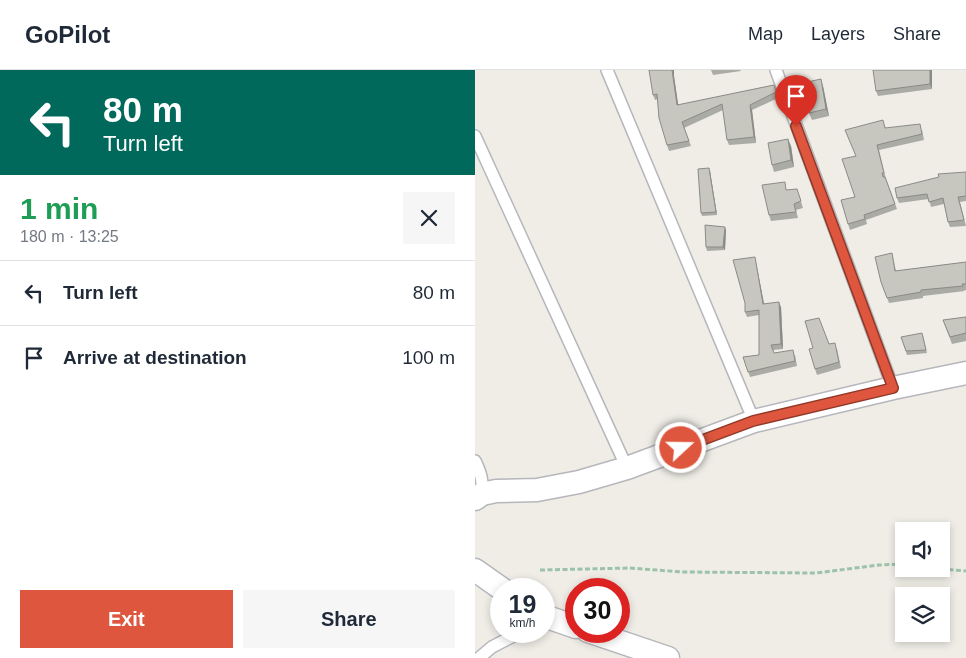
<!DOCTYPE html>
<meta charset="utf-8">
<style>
:root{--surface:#fff;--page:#f6f6f7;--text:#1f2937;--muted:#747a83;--line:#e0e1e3;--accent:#dd563d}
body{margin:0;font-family:Arial,sans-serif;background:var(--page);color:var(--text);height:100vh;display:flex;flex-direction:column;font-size:19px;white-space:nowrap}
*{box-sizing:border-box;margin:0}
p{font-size:16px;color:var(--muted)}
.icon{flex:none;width:28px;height:28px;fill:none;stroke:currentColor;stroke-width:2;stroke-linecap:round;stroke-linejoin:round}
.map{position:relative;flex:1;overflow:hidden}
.sheet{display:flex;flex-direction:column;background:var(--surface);width:475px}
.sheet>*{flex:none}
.banner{background:#00695c;color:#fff;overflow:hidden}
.controls{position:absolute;left:420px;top:452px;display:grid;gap:10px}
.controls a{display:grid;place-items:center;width:55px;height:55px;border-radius:0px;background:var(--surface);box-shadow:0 2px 8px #0003;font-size:25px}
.speed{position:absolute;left:15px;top:508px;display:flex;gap:10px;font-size:25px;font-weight:700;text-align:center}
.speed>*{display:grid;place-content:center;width:65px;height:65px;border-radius:50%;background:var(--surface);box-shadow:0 2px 8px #0003;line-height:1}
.speed small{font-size:12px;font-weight:400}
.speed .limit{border:8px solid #d22;background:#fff;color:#111}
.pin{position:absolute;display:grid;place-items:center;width:42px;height:42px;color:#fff;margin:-51px -21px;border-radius:50% 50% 50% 0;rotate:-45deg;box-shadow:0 0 5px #0007}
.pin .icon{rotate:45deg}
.me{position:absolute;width:55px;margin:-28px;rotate:69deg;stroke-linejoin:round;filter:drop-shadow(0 0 4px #0008)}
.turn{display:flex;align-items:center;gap:18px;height:105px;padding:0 20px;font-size:22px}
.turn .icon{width:65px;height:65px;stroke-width:2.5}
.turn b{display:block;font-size:35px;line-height:42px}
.round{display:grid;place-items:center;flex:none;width:52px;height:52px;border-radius:0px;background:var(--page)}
.head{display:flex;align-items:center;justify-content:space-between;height:85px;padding:0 20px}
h1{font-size:30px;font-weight:800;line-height:38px;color:#1e9e55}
.primary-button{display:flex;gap:10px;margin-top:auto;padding:10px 20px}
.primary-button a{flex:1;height:58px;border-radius:0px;background:var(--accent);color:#fff;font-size:20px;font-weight:800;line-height:58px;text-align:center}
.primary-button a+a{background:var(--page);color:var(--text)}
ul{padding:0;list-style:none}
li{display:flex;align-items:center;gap:15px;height:65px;padding:0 20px;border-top:1px solid var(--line)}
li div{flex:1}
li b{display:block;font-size:19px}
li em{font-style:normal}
header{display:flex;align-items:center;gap:30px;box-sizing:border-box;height:70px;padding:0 25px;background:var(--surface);border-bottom:1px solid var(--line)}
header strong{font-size:24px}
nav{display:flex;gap:28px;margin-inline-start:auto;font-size:18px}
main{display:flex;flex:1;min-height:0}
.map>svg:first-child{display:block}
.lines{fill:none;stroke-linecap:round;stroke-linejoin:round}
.service-casing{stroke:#b6b7bc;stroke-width:14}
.minor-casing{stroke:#b6b7bc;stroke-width:25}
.path{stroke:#9cc2aa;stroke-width:3;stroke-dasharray:5 2.5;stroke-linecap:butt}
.service{stroke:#fff;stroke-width:11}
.minor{stroke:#fff;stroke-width:22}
.wall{fill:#ababa5}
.shaded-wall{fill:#8b8b86}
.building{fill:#c7c7c0;stroke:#8b8b86}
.route-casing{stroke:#903828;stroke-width:12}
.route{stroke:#dd563d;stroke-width:9}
</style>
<header>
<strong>GoPilot</strong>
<nav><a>Map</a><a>Layers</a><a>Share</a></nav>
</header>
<main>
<section class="sheet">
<div class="banner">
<div class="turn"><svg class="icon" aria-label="left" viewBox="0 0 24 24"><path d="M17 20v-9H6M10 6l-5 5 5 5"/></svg><div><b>80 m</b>Turn left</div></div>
</div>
<div class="head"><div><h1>1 min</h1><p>180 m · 13:25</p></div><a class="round"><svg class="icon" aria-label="close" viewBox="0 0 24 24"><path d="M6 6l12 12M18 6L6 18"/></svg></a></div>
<ul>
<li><svg class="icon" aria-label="left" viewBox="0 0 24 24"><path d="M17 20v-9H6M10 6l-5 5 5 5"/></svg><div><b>Turn left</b></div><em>80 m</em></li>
<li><svg class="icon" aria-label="arrive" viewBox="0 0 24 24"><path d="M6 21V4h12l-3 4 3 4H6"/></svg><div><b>Arrive at destination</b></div><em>100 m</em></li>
</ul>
<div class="primary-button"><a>Exit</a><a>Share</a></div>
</section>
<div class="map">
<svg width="491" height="588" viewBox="0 0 491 588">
<rect width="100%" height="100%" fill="#efede6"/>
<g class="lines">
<g class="service-casing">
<g id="service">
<polyline points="132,0 279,351"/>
<polyline points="301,0 418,318"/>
<polyline points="0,66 152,398"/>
<path d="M0 391C6 403 8 411 7 424"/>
<polyline points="4,588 17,577 48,561"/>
</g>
</g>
<g class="minor-casing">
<g id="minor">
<polyline points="0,429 7,424 21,421 62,420 104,412 152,398 279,351 418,318 491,303"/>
<polyline points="0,500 27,519"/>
<polyline points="69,546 101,557"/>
<polyline points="113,561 193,588"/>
</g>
</g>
<g class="path">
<polyline points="466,499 491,501"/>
<polyline points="65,500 155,498 207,502 341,503 404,495 429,494"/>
</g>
<use href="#service" class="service"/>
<use href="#minor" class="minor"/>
</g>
<g class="wall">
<polygon points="236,0 265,0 266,1 238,5"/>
<polygon points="457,0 457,19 403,26 401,21"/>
<polygon points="199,6 203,35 299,15 303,28 277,40 281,73 254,75 252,70 248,40 209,58 216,76 194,81 192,75 183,29 180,30 178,25"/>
<polygon points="348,16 354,46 337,50 334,43"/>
<polygon points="410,56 411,58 447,60 449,70 404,80 411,109 422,139 391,150 392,154 375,160 373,154 380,127 380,86"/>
<polygon points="316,76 319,97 299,102 297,95"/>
<polygon points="234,98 235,101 242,145 227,146 226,143"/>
<polygon points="491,102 491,131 485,132 491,156 475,157 473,152 469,134 456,137 454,129 424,133 422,128"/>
<polygon points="322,119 328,138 321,140 323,148 296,151 294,145 313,120"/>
<polygon points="251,160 250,180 232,181 231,177"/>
<polygon points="417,183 421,201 491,192 491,220 489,220 490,221 448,226 448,228 414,233 406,212"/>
<polygon points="281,192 289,234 306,237 308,279 298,280 299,283 320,285 322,296 275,307 268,287 284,285 284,245 272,247 270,242"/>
<polygon points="491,247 491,271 477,274 468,250"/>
<polygon points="448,266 452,283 432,285 426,267"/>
<polygon points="354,274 362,279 366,298 342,305 340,299"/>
</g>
<g class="shaded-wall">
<polygon points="197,0 199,0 199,6 204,40 202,35"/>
<polygon points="455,0 457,0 457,19 455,14"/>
<polygon points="346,9 348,16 354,46 351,39"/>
<polygon points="275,35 277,40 281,73 279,67"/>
<polygon points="313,69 316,76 319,97 316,90"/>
<polygon points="234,98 235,101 242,145 241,142"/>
<polygon points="250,157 251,160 250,180 248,177"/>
<polygon points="280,187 281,192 290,239 288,234"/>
<polygon points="304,232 306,237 308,279 306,274"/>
</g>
<g class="building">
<polygon points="174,0 197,0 202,35 299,15 301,22 275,35 279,67 252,70 247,34 207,52 214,71 192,75 184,48 182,24 178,25"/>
<polygon points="398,0 455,0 455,14 401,21"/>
<polygon points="346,9 351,39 334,43 328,13"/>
<polygon points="408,50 410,58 445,54 447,64 402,75 409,103 407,103 408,107 410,107 420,134 389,145 390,149 373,154 366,130 380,127 367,89 381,86 370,60"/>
<polygon points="313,69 316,90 297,95 293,73"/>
<polygon points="234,98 241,142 226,143 223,99"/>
<polygon points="491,102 491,126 483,127 489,150 473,152 468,128 454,132 452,124 422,128 420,118 464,107 463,104"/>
<polygon points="310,112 311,120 322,119 326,131 319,134 321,142 294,145 287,115"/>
<polygon points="230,155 250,157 248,177 231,177"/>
<polygon points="417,183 420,201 491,192 491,214 487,214 488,216 446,220 446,222 412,228 406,212 400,187"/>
<polygon points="280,187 288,234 304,232 306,274 296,275 299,283 318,280 320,291 273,302 268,287 284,285 284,240 270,242 270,233 258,190"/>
<polygon points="491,247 491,263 475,267 468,250"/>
<polygon points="344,248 354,274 360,273 364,292 340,299 334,279 338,278 330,251"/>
<polygon points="447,263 451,280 431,281 426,267"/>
</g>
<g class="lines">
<g class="route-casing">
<polyline id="route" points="206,378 278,351 418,318 321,56"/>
</g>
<use href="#route" class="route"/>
</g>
</svg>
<div class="controls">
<a><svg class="icon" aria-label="sound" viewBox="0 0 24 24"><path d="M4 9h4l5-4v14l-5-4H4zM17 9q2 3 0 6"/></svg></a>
<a><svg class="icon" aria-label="layers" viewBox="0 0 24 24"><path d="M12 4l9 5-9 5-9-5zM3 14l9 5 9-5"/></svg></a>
</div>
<div class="speed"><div>19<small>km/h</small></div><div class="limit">30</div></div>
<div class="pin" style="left:321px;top:56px;background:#d93025"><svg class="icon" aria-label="arrive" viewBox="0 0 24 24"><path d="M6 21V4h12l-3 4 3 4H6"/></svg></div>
<svg class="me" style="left:206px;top:378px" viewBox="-20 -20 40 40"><circle r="17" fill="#dd563d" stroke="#fff" stroke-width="3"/><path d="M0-11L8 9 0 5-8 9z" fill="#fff"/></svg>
</div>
</main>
